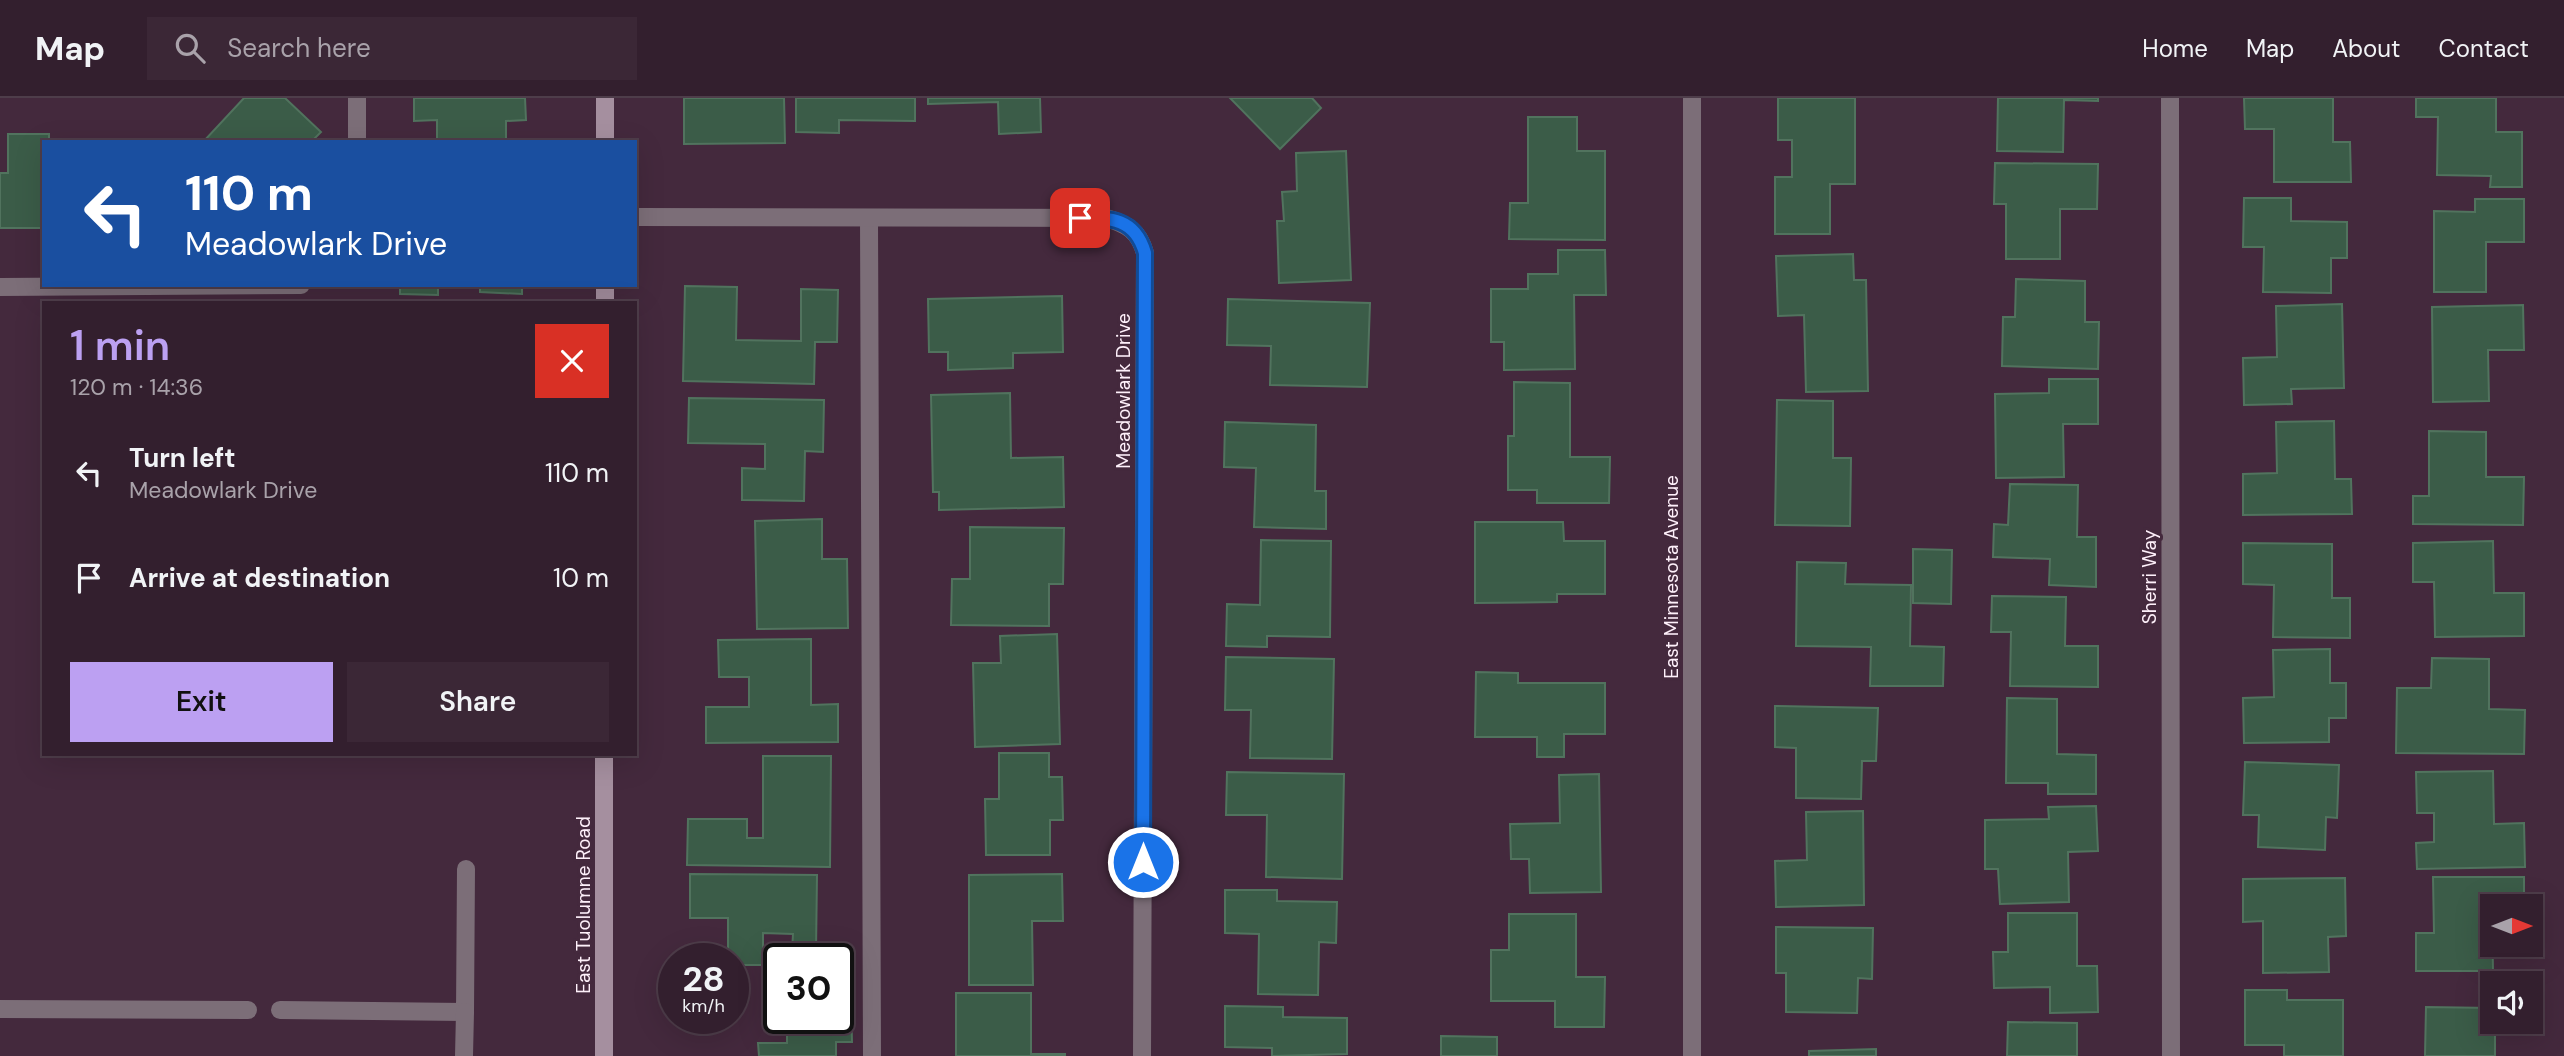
<!DOCTYPE html>
<meta charset="utf-8">
<style>
:root{--surface:#331f2e;--page:#3b2736;--text:#f1f3f6;--muted:#a9a2aa;--line:#4e3d4a;--accent:#bca0f2}
body{margin:0;font-family:"DM Sans",sans-serif;background:var(--page);color:var(--text);height:100vh;display:flex;flex-direction:column;font-size:26px;white-space:nowrap}
*{box-sizing:border-box;margin:0}
p{font-size:23px;color:var(--muted)}
.icon{flex:none;width:38px;height:38px;fill:none;stroke:currentColor;stroke-width:2;stroke-linecap:round;stroke-linejoin:round}
.map{position:relative;flex:1;overflow:hidden}
.panel{position:absolute;left:42px;top:203px;width:595px;height:455px;display:flex;flex-direction:column;background:var(--surface);border-radius:0px;box-shadow:0 7px 28px #0002,0 0 0 2px var(--line)}
.panel>*{flex:none}
.banner{position:absolute;left:42px;top:42px;width:595px;height:147px;border-radius:0px;box-shadow:0 7px 28px #0002,0 0 0 2px var(--line);background:#1a4fa0;color:#fff;overflow:hidden}
.needle{width:46px;rotate:90deg}
.buttons{position:absolute;left:2480px;top:796px;display:grid;gap:14px}
.buttons a{display:grid;place-items:center;width:63px;height:63px;border-radius:0px;background:var(--surface);box-shadow:0 7px 28px #0002,0 0 0 2px var(--line);font-size:35px}
.speed{position:absolute;left:658px;top:845px;display:flex;gap:14px;font-size:35px;font-weight:700;text-align:center}
.speed>*{display:grid;place-content:center;width:91px;height:91px;border-radius:50%;background:var(--surface);box-shadow:0 7px 28px #0002,0 0 0 2px var(--line);line-height:1}
.speed small{font-size:18px;font-weight:400}
.speed .limit{border:4px solid #111;border-radius:10px;background:#fff;color:#111}
.pin{position:absolute;display:grid;place-items:center;width:60px;height:60px;color:#fff;margin:-30px;border-radius:14px;box-shadow:0 4px 10px #0006}
.me{position:absolute;width:77px;margin:-38px;rotate:0deg;stroke-linejoin:round;filter:drop-shadow(0 0 5px #0008)}
.turn{display:flex;align-items:center;gap:24px;height:147px;padding:0 28px;font-size:32px}
.turn .icon{width:91px;height:91px;stroke-width:2.5}
.turn b{display:block;font-size:49px;line-height:60px}
.round{display:grid;place-items:center;flex:none;width:74px;height:74px;border-radius:0px;background:var(--page)}
.overview{display:flex;align-items:center;justify-content:space-between;height:119px;padding:0 28px}
h1{font-size:42px;font-weight:600;line-height:52px;color:var(--accent)}
.cta{display:flex;gap:14px;margin-top:auto;padding:14px 28px}
.cta a{flex:1;height:80px;border-radius:0px;background:var(--accent);color:#111;font-size:28px;font-weight:600;line-height:80px;text-align:center}
.cta a+a{background:var(--page);color:var(--text)}
ul{padding:0;list-style:none}
li{display:flex;align-items:center;gap:21px;height:105px;padding:0 28px}
li div{flex:1}
li b{display:block;font-size:26px}
li em{font-style:normal}
header{display:flex;align-items:center;gap:42px;box-sizing:border-box;height:98px;padding:0 35px;background:var(--surface);border-bottom:2px solid var(--line)}
header strong{font-size:33px}
nav{display:flex;gap:38px;margin-inline-start:auto;font-size:24px}
.search{width:490px;height:63px;background:var(--page);display:flex;align-items:center;gap:18px;box-sizing:border-box;padding:0 24px;border-radius:0px;color:var(--muted);font-size:26px}
.map>svg:first-child{display:block}
.building{fill:#3b5c48;stroke:#51735e;stroke-width:2}
.lines{fill:none;stroke-linecap:round;stroke-linejoin:round}
.lane{stroke:#7c6e78;stroke-width:18}
.street{stroke:#7c6e78;stroke-width:18}
.secondary{stroke:#a58f9f;stroke-width:18}
.route-casing{stroke:#114b97;stroke-width:18}
.route{stroke:#1a73e8;stroke-width:12}
.labels{text-anchor:middle;dominant-baseline:central;stroke-width:6;stroke-linejoin:round;paint-order:stroke}
.street-label{font-size:19px;fill:#fef0fa;stroke:#44293d}
</style>
<header>
<strong>Map</strong>
<div class="search"><svg class="icon" aria-label="search" viewBox="0 0 24 24"><circle cx="10" cy="10" r="6"/><path d="M15 15l6 6"/></svg>Search here</div>
<nav><a>Home</a><a>Map</a><a>About</a><a>Contact</a></nav>
</header>
<div class="map">
<svg width="2564" height="958" viewBox="0 0 2564 958">
<rect width="100%" height="100%" fill="#44293d"/>
<g class="building">
<polygon points="244,0 285,0 321,34 311,44 203,44"/>
<polygon points="414,0 525,0 526,22 506,23 506,44 437,44 437,22 414,23"/>
<polygon points="684,0 784,0 785,45 684,46"/>
<polygon points="796,0 915,0 915,23 839,22 839,35 796,34"/>
<polygon points="928,0 1040,0 1041,34 999,36 998,4 928,6"/>
<polygon points="1230,0 1312,0 1321,10 1280,51"/>
<polygon points="1778,0 1855,0 1855,86 1830,86 1830,136 1775,136 1775,79 1792,79 1792,42 1778,42"/>
<polygon points="1998,0 2098,0 2098,3 2064,2 2063,54 1997,53"/>
<polygon points="2244,0 2333,0 2333,44 2350,44 2351,84 2274,84 2274,31 2245,31"/>
<polygon points="2416,0 2496,0 2496,34 2522,34 2522,89 2490,89 2491,78 2437,77 2438,19 2416,19"/>
<polygon points="1528,19 1577,19 1577,53 1605,53 1605,142 1509,141 1510,105 1528,105"/>
<polygon points="8,36 49,36 49,44 44,44 44,130 0,130 0,75 8,75"/>
<polygon points="1346,53 1351,182 1279,185 1277,123 1284,123 1282,94 1297,93 1296,55"/>
<polygon points="1995,65 2098,66 2097,111 2060,111 2060,161 2006,161 2006,106 1994,106"/>
<polygon points="2244,100 2291,100 2291,123 2347,124 2347,160 2331,160 2331,195 2263,194 2264,149 2243,149"/>
<polygon points="2475,101 2524,101 2524,144 2486,144 2486,194 2434,194 2434,113 2475,114"/>
<polygon points="1558,152 1605,152 1606,197 1574,197 1575,271 1504,272 1504,244 1491,244 1491,191 1528,191 1528,176 1558,176"/>
<polygon points="1853,156 1854,182 1866,182 1868,293 1806,294 1804,217 1778,218 1776,158"/>
<polygon points="2016,181 2085,183 2085,224 2099,224 2098,271 2002,268 2003,219 2015,219"/>
<polygon points="400,187 438,187 438,197 400,196"/>
<polygon points="480,187 522,187 522,196 480,194"/>
<polygon points="685,188 737,189 736,242 801,243 801,191 838,192 837,244 815,244 814,286 683,283"/>
<polygon points="1062,198 1063,254 1013,255 1013,270 948,272 948,254 929,254 928,201"/>
<polygon points="1228,201 1370,205 1367,289 1270,287 1271,248 1227,247"/>
<polygon points="2342,206 2344,290 2291,291 2292,306 2244,307 2243,260 2277,259 2276,208"/>
<polygon points="2523,207 2524,252 2488,252 2489,303 2433,304 2432,209"/>
<polygon points="2049,281 2098,281 2098,326 2063,326 2064,379 1996,380 1995,296 2049,295"/>
<polygon points="1514,284 1570,285 1570,359 1610,359 1609,405 1537,405 1537,392 1508,392 1508,338 1514,338"/>
<polygon points="1010,295 1011,360 1063,359 1064,409 939,412 939,394 933,394 931,297"/>
<polygon points="689,300 824,302 823,354 805,353 804,403 742,402 742,370 765,371 765,346 688,345"/>
<polygon points="1777,302 1833,303 1833,360 1851,360 1850,428 1775,427"/>
<polygon points="2334,323 2335,381 2351,381 2352,416 2243,417 2243,376 2277,375 2276,324"/>
<polygon points="1225,324 1316,327 1315,393 1326,393 1326,431 1254,429 1256,370 1224,369"/>
<polygon points="2429,333 2486,334 2486,379 2524,379 2523,427 2413,426 2413,398 2429,398"/>
<polygon points="2010,386 2078,387 2077,439 2096,439 2096,489 2049,487 2050,461 1993,459 1994,426 2008,427"/>
<polygon points="822,421 822,461 847,461 848,530 757,531 755,423"/>
<polygon points="1475,424 1563,424 1564,443 1605,443 1605,496 1557,496 1557,504 1475,505"/>
<polygon points="970,429 1064,430 1063,486 1049,486 1049,528 951,527 952,481 970,481"/>
<polygon points="1261,442 1331,443 1330,539 1267,538 1267,549 1226,548 1227,506 1260,507"/>
<polygon points="2493,443 2494,495 2524,495 2524,538 2435,539 2434,484 2413,484 2413,445"/>
<polygon points="2243,445 2332,446 2332,500 2350,500 2350,540 2273,539 2274,487 2243,486"/>
<polygon points="1913,451 1952,452 1951,506 1913,505"/>
<polygon points="1797,464 1846,465 1845,486 1911,487 1910,548 1944,549 1943,588 1870,588 1871,549 1796,548"/>
<polygon points="1992,498 2066,499 2065,548 2098,548 2098,589 2010,588 2011,534 1991,534"/>
<polygon points="1057,536 1060,646 975,649 973,565 1001,565 1000,538"/>
<polygon points="811,541 811,607 838,606 838,644 706,645 706,609 749,609 749,579 719,579 718,542"/>
<polygon points="2330,551 2330,585 2346,585 2346,620 2329,620 2329,644 2244,645 2243,600 2274,599 2273,552"/>
<polygon points="1226,559 1334,561 1332,661 1250,660 1251,612 1225,612"/>
<polygon points="2432,560 2489,561 2489,611 2525,612 2524,656 2396,655 2397,590 2431,590"/>
<polygon points="1476,574 1518,575 1518,585 1605,585 1605,636 1564,636 1564,659 1537,659 1537,639 1475,639"/>
<polygon points="2007,600 2057,601 2057,656 2096,657 2096,696 2048,696 2048,685 2006,685"/>
<polygon points="1775,608 1878,610 1876,663 1862,663 1861,701 1796,700 1796,650 1775,649"/>
<polygon points="999,655 1049,655 1049,679 1062,679 1063,722 1050,722 1050,757 986,757 985,701 999,701"/>
<polygon points="763,658 831,658 830,769 687,767 688,721 747,721 747,740 763,740"/>
<polygon points="2245,664 2339,667 2337,720 2326,719 2325,752 2258,749 2259,717 2243,717"/>
<polygon points="2493,673 2494,726 2524,725 2525,769 2417,771 2416,745 2434,744 2434,715 2417,715 2416,674"/>
<polygon points="1227,674 1344,676 1342,781 1266,779 1267,717 1226,717"/>
<polygon points="1599,676 1601,794 1530,795 1529,761 1511,761 1510,726 1560,725 1559,677"/>
<polygon points="2096,708 2098,753 2068,754 2069,804 2000,806 1998,771 1985,771 1985,722 2049,721 2048,709"/>
<polygon points="1863,713 1864,807 1776,809 1775,763 1807,762 1806,714"/>
<polygon points="690,776 817,777 816,853 792,853 793,836 763,835 763,867 733,867 733,861 728,861 728,820 690,820"/>
<polygon points="1062,776 1063,823 1032,823 1033,887 969,887 969,777"/>
<polygon points="2433,779 2524,779 2524,808 2492,808 2493,873 2416,873 2416,835 2434,835"/>
<polygon points="2345,780 2346,838 2328,839 2329,874 2263,875 2263,823 2243,824 2243,781"/>
<polygon points="1225,792 1277,792 1277,803 1337,804 1336,845 1319,844 1318,897 1258,896 1259,836 1225,835"/>
<polygon points="2008,815 2077,815 2077,868 2097,868 2098,914 2050,915 2050,889 1994,890 1993,854 2008,854"/>
<polygon points="1509,816 1576,816 1576,879 1605,879 1604,929 1555,929 1555,903 1491,903 1491,852 1509,852"/>
<polygon points="1776,829 1873,830 1872,881 1858,880 1857,915 1786,914 1786,875 1776,875"/>
<polygon points="2245,892 2287,892 2287,902 2343,902 2343,958 2284,958 2284,947 2245,947"/>
<polygon points="956,895 1031,895 1031,956 1065,956 1065,958 956,958"/>
<polygon points="851,901 852,944 836,944 836,958 759,958 758,945 787,945 787,920 838,920 838,902"/>
<polygon points="1225,908 1283,909 1283,919 1347,920 1347,956 1272,958 1272,950 1225,949"/>
<polygon points="2426,909 2492,910 2492,924 2495,924 2495,958 2425,958"/>
<polygon points="2008,924 2077,925 2077,958 2007,958"/>
<polygon points="1441,938 1497,939 1497,958 1441,958"/>
<polygon points="1876,951 1876,958 1809,958 1809,953"/>
</g>
<g class="lines">
<g class="lane">
<polyline points="357,44 357,0"/>
<polyline points="869,120 872,958"/>
<polyline points="0,189 301,187"/>
<polyline points="0,911 248,912"/>
<polyline points="280,912 465,914 466,771"/>
<polyline points="464,958 465,914"/>
</g>
<g class="street">
<polyline points="2170,0 2171,958"/>
<path d="M635 119 1106 120C1127 126 1139 133 1145 155L1142 958"/>
<polyline points="1692,958 1692,0"/>
</g>
<g class="secondary">
<polyline points="605,44 605,0"/>
<polyline points="605,205 605,187"/>
<polyline points="604,958 604,656"/>
</g>
</g>
<g class="lines">
<g class="route-casing">
<path id="route" d="M1080 120C1111 120 1135 120 1145 155L1143 764"/>
</g>
<use href="#route" class="route"/>
</g>
<g class="labels">
<g class="street-label">
<text transform="translate(1123 293) rotate(-90)">Meadowlark Drive</text>
<text transform="translate(1671 479) rotate(-90)">East Minnesota Avenue</text>
<text transform="translate(2149 479) rotate(-90)">Sherri Way</text>
<text transform="translate(583 807) rotate(-90)">East Tuolumne Road</text>
</g>
</g>
</svg>
<div class="buttons">
<a><svg class="needle" viewBox="-14 -14 28 28"><path d="M0-13l5 13h-10z" fill="#e53935"/><path d="M0 13l5-13h-10z" fill="#a9a2aa"/></svg></a>
<a><svg class="icon" aria-label="sound" viewBox="0 0 24 24"><path d="M4 9h4l5-4v14l-5-4H4zM17 9q2 3 0 6"/></svg></a>
</div>
<div class="speed"><div>28<small>km/h</small></div><div class="limit">30</div></div>
<div class="pin" style="left:1080px;top:120px;background:#d93025"><svg class="icon" aria-label="arrive" viewBox="0 0 24 24"><path d="M6 21V4h12l-3 4 3 4H6"/></svg></div>
<svg class="me" style="left:1143px;top:764px" viewBox="-20 -20 40 40"><circle r="17" fill="#1a73e8" stroke="#fff" stroke-width="3"/><path d="M0-11L8 9 0 5-8 9z" fill="#fff"/></svg>
<div class="banner">
<div class="turn"><svg class="icon" aria-label="left" viewBox="0 0 24 24"><path d="M17 20v-9H6M10 6l-5 5 5 5"/></svg><div><b>110 m</b>Meadowlark Drive</div></div>
</div>
<section class="panel">
<div class="overview"><div><h1>1 min</h1><p>120 m · 14:36</p></div><a class="round" style="background:#d93025;color:#fff"><svg class="icon" aria-label="close" viewBox="0 0 24 24"><path d="M6 6l12 12M18 6L6 18"/></svg></a></div>
<ul>
<li><svg class="icon" aria-label="left" viewBox="0 0 24 24"><path d="M17 20v-9H6M10 6l-5 5 5 5"/></svg><div><b>Turn left</b><p>Meadowlark Drive</p></div><em>110 m</em></li>
<li><svg class="icon" aria-label="arrive" viewBox="0 0 24 24"><path d="M6 21V4h12l-3 4 3 4H6"/></svg><div><b>Arrive at destination</b></div><em>10 m</em></li>
</ul>
<div class="cta"><a>Exit</a><a>Share</a></div>
</section>
</div>
